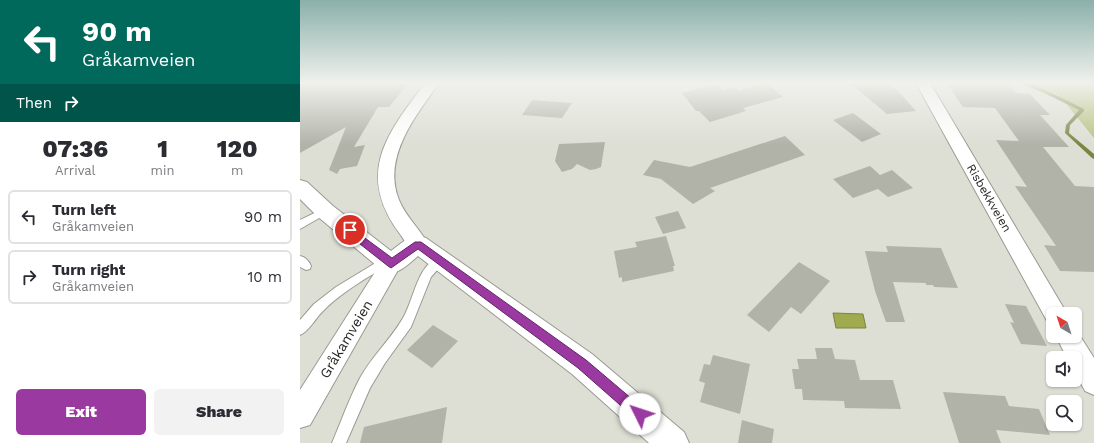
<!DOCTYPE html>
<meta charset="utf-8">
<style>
:root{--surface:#fff;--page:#f2f2f3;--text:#2b2b33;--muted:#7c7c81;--line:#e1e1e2;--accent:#9a39a0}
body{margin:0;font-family:"Work Sans",sans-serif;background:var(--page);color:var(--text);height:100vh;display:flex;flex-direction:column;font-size:15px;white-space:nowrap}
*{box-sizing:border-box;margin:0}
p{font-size:13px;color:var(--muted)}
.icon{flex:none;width:22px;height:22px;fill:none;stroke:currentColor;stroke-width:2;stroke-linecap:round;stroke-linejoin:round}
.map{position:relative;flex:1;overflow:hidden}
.drawer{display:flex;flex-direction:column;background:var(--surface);width:300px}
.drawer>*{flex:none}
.guide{background:#00695c;color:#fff;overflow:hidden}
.needle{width:26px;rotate:321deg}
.fabs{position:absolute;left:746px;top:307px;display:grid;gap:8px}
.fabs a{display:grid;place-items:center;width:36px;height:36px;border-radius:6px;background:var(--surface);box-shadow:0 1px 3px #0004;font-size:20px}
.pin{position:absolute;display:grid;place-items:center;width:34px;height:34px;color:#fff;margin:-17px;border:2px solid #fff;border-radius:50%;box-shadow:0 1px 4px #0007}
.me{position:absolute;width:44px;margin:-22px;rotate:311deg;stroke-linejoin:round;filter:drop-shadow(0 0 3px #0008)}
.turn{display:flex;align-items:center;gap:14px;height:84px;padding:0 16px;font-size:18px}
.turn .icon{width:52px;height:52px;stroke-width:2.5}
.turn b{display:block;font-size:28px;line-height:34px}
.then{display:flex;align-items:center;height:38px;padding:0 16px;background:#0003;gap:8px;font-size:15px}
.eta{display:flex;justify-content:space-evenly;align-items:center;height:68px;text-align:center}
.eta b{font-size:24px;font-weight:800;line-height:28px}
.action{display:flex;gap:8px;margin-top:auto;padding:8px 16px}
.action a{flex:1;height:46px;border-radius:6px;background:var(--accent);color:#fff;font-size:16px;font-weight:800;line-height:46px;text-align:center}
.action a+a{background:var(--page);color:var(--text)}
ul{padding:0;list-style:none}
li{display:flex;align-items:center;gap:12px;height:54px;margin:0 8px 6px;padding:0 8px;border:2px solid var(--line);border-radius:6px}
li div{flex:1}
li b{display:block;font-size:15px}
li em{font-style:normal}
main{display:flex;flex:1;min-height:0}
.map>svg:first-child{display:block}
.green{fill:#b8c180}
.water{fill:#a0ab50;stroke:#7c8443}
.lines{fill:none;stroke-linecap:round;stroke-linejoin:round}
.stream{fill:#7c8443;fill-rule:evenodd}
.building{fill:#b1b2a8}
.service-casing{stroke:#999a91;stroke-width:2}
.minor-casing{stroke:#999a91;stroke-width:2}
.tertiary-casing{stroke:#999a91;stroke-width:2}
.service{fill:#fff;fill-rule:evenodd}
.minor{fill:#fff;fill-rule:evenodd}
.tertiary{fill:#fff;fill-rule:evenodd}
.route{fill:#9a39a0;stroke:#642568}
.labels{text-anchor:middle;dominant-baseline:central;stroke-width:3;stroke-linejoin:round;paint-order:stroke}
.street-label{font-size:12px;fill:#292a26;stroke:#fff}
.near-street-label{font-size:14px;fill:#292a26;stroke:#fff}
</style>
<main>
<section class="drawer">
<div class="guide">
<div class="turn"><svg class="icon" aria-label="left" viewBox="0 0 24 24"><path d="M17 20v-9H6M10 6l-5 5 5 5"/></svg><div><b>90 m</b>Gråkamveien</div></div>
<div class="then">Then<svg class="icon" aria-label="right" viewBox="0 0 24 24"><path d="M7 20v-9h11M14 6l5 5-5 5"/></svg></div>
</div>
<div class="eta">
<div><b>07:36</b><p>Arrival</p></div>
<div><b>1</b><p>min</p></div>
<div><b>120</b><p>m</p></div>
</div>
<ul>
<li><svg class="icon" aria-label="left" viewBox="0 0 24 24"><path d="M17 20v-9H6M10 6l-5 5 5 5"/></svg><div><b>Turn left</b><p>Gråkamveien</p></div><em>90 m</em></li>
<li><svg class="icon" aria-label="right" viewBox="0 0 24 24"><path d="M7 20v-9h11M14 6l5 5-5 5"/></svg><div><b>Turn right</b><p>Gråkamveien</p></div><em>10 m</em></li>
</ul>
<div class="action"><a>Exit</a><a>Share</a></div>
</section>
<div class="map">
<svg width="794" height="443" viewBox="0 0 794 443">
<rect width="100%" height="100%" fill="#dddfd5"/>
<polygon class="green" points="724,83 794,83 794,138 759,95"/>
<polygon class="water" points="533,313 563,314 566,328 536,328"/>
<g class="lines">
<path class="stream" d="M720 83C735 82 769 102 784 109V111L770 125 769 133 794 154V159L792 158 765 133 766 125 779 110 744 93Z"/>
</g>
<g class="building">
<polygon points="16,83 108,84 89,107 78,107 54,147 65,145 57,166 40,169 37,174 29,170 46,127 0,153 0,85"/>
<polygon points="467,83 483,97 443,108 446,111 410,122 399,111 396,111 382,93 417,84 423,90 435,87 438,91"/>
<polygon points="550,83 587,83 598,91 616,111 587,114"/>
<polygon points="647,83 705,83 717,93 730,94 750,115 740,115 769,147 743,147 775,186 794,187 794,272 760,271 744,245 756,246 715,186 727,187 696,140 719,141 695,108 663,107"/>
<polygon points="232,100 272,103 262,118 222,115"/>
<polygon points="553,113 581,134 562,142 533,120"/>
<polygon points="485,136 505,155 410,188 415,191 393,204 361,179 343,175 354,160 390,167"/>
<polygon points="305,142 301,167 296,169 290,170 277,164 272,169 262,172 255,161 259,144"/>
<polygon points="570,166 580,175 592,170 613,188 588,197 578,189 553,198 533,179"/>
<polygon points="378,211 386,228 363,234 355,217"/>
<polygon points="366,236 375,266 373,266 374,271 322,282 322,277 319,278 314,251 337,247 335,242"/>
<polygon points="586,246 641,248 658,288 634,287 633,285 626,285 626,283 593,282 605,322 586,322 575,291 565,251 588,252"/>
<polygon points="499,262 530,281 501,314 491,307 469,332 447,315"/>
<polygon points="705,304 726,306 747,346 721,344 710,322 714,323"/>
<polygon points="133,325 158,341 132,368 107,350"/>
<polygon points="515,348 532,348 535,359 555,360 560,380 593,380 601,409 545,408 544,401 503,400 502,389 495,389 492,369 499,369 497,359 517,359"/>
<polygon points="413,355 450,364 440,414 400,402 405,383 399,381 404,364 410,365"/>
<polygon points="643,392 705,396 709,406 739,409 750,435 696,430 701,443 659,443"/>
<polygon points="147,407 142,443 60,443 64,427"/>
<polygon points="442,420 474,429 472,443 438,443"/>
</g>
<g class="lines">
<g class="service-casing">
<g id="service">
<polygon points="25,208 28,209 30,211 28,213 0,229 0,220"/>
<path d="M0 256C5 257 9 261 11 266L10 269 6 270 0 267Z"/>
<path d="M87 256 91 257 92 260 91 263C67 278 41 292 22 312 15 319 9 331 0 335V320L14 304 36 287Z"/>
<path d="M140 257 144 258 145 261 131 277 111 327 85 363 70 388 46 443H32C41 422 49 399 60 378 72 356 91 339 103 318 114 300 117 264 140 257Z"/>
</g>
</g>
<g class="minor-casing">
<g id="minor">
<path d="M125 83H139C115 117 82 157 99 200 106 217 120 229 128 244L125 249C111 254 107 244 100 234 55 173 87 134 125 83Z"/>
<polygon points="616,83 630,83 763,307 766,314 753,314 753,323 747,321"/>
<polygon points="91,256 98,258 101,264 98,270 10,425 0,428 0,390 84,258"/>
<polygon points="775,328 794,358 794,395 785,391 775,372 775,358 767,358 756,336 775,336"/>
</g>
</g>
<g class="tertiary-casing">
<path id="tertiary" d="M0 180 7 182 33 206 91 251C103 242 111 233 126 238L292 354 384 432 389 443H349L272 374 118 256C106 266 98 276 83 271L17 216 0 199Z"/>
</g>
<use href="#service" class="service"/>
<use href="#minor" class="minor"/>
<use href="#tertiary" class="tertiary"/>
</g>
<linearGradient id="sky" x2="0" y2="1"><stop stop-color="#8bb0ab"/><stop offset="0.57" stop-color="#f0f1ec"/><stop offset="1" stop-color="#f0f1ec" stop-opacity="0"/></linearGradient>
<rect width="794" height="145" fill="url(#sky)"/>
<polygon class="route" points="50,227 92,258 115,242 121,242 286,360 345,410 347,414 345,419 340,421 336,419 278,368 118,249 91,268 88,266 46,233 45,230 46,228"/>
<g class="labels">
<g class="street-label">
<text transform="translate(689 198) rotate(60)">Risbekkveien</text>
</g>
<g class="near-street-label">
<text transform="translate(46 339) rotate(-59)">Gråkamveien</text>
</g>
</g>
</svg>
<div class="fabs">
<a><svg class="needle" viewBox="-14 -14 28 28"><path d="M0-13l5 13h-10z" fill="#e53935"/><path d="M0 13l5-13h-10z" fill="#7c7c81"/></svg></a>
<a><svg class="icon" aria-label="sound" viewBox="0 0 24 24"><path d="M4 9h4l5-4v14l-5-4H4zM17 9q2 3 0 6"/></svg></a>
<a><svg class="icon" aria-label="search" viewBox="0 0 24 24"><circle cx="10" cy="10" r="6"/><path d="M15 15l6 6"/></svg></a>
</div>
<div class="pin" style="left:50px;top:230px;background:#d93025"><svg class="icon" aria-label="arrive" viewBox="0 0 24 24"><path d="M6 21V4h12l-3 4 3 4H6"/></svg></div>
<svg class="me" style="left:340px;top:414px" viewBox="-20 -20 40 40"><circle r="19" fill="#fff"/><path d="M0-13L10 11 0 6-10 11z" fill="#9a39a0"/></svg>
</div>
</main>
